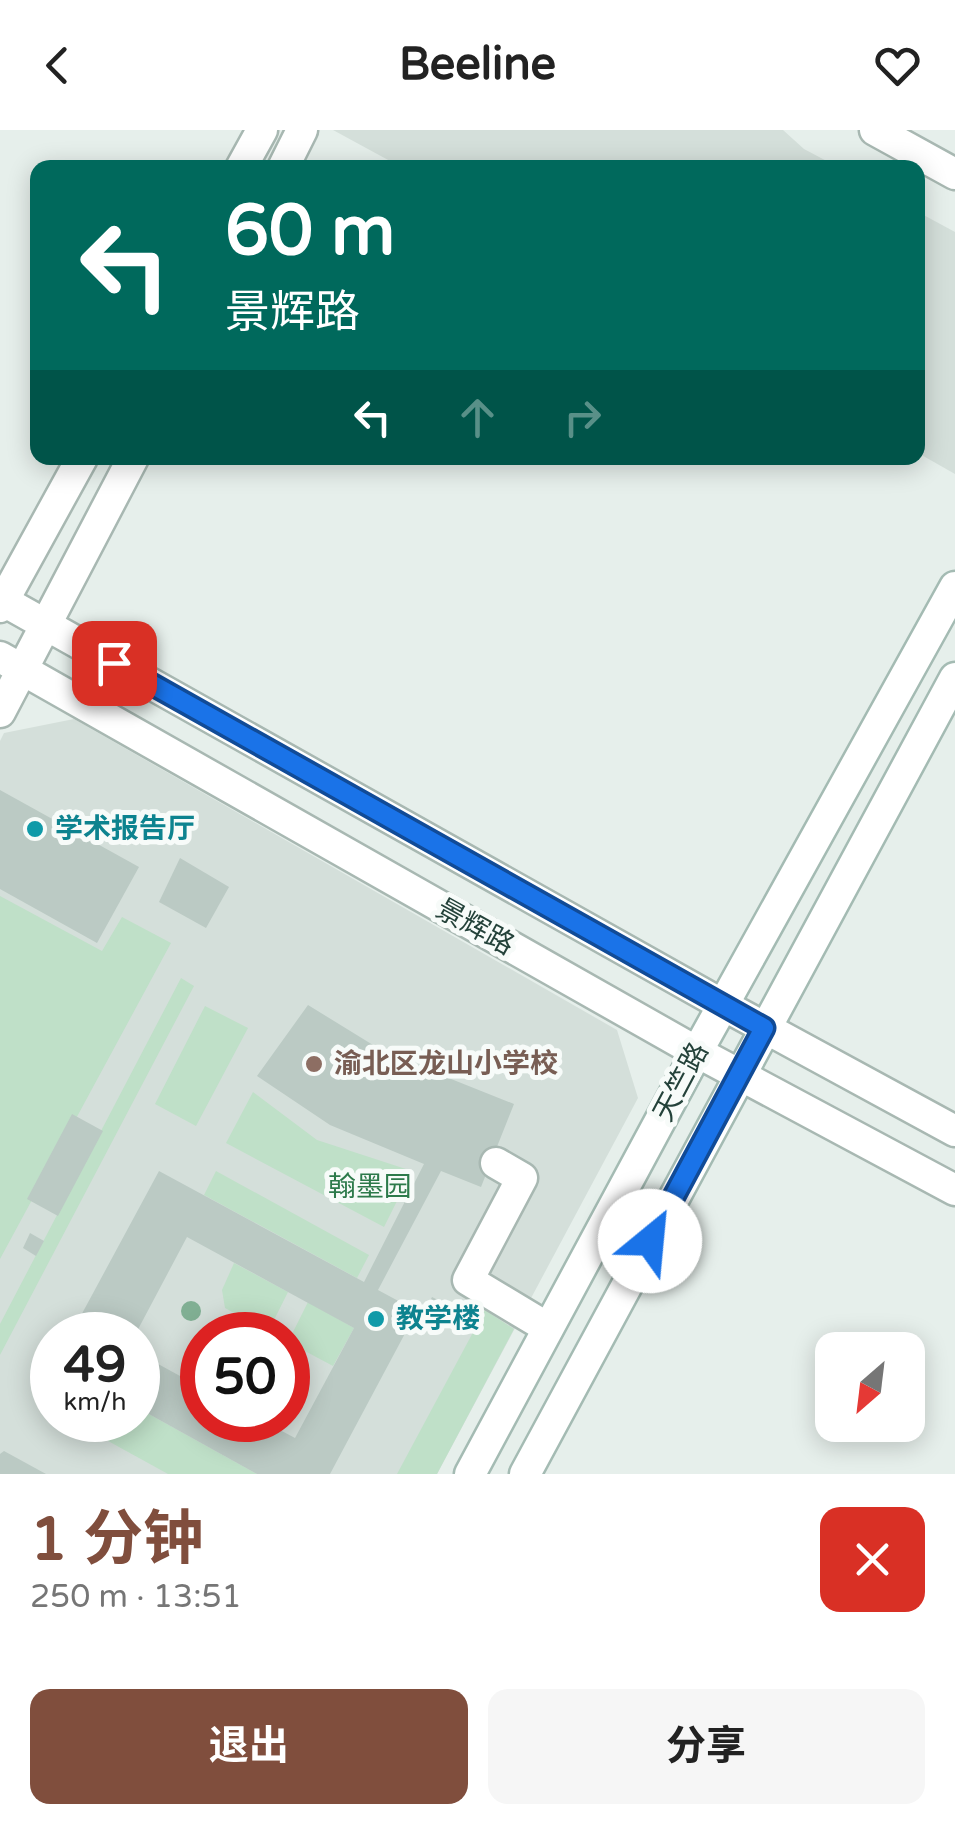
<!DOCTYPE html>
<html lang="zh">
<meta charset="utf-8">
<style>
:root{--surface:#fff;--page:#f6f6f6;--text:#222;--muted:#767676;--accent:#804e3d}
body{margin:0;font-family:"Varela Round","Noto Sans SC",sans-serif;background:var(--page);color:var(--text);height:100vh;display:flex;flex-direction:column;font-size:38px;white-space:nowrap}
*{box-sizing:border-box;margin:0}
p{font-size:32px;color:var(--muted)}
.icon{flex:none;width:55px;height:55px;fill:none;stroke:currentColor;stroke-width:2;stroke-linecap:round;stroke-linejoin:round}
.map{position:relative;height:1344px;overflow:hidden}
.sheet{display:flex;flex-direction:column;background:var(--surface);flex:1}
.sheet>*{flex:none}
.top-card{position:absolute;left:30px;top:30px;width:895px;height:305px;border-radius:20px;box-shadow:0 5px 25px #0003;background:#00695c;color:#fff;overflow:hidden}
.needle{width:65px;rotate:208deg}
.controls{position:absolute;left:815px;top:1202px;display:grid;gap:20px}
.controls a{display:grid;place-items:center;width:110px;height:110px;border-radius:20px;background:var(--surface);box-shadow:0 5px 25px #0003;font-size:50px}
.speed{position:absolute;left:30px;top:1182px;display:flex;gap:20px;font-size:50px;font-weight:700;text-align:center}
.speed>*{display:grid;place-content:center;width:130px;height:130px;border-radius:50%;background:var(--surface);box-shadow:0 5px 25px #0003;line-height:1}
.speed small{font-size:25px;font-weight:400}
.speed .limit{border:15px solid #d22;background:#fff;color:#111}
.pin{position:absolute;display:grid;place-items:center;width:85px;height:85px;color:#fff;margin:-42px;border-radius:20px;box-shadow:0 5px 15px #0006}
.me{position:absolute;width:110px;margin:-55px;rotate:28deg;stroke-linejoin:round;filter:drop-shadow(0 0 8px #0008)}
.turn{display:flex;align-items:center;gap:35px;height:210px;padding:0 30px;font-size:45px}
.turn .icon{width:130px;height:130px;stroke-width:2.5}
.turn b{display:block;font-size:70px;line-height:85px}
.lanes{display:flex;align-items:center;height:95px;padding:0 30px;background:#0003;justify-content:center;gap:50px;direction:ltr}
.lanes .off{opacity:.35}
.round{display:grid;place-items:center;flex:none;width:105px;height:105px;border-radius:20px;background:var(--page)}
.head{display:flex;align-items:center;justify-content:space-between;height:170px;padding:0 30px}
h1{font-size:60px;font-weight:700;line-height:75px;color:var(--accent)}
.primary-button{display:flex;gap:20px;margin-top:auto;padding:20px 30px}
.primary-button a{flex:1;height:115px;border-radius:20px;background:var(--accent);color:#fff;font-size:40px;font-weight:700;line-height:115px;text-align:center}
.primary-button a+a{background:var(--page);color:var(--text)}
header{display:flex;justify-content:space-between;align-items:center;height:130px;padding:0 30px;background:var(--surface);font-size:45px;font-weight:700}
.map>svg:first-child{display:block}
.built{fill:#d4dfda;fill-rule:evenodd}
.green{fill:#bfe0c8}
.building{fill:#bbcac4}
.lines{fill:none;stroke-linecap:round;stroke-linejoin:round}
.minor-casing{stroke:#a8b8b2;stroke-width:35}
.tertiary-casing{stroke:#a8b8b2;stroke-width:35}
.secondary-casing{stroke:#a4bbb3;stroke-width:35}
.minor{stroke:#fff;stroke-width:30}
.tertiary{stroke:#fff;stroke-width:30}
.secondary{stroke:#fff;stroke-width:30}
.tree{fill:#80af93}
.route-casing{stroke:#114b97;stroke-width:25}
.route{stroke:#1a73e8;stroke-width:18}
.culture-dot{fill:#0f9aa8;stroke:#f7fbf9;stroke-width:4}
.education-dot{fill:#8d6e63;stroke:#f7fbf9;stroke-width:4}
.labels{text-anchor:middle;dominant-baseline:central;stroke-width:10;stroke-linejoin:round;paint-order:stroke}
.culture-label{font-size:28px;font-weight:bold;fill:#0d838f;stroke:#f7fbf9;text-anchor:start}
.street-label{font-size:28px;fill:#24423a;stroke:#f7fbf9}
.education-label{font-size:28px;font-weight:bold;fill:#785e54;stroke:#f7fbf9;text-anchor:start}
.park-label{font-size:28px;fill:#2d7a4b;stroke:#f7fbf9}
</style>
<header><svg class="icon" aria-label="back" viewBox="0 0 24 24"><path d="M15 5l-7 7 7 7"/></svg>Beeline<svg class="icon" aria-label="heart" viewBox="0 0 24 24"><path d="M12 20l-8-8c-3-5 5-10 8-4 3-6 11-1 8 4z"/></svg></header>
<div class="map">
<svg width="955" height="1344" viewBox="0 0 955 1344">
<rect width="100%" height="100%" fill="#e6efeb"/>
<g class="built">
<polygon points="333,0 783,0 804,19 838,37 401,37"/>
<polygon points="918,82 955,102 955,344 918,323"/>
<path d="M74 589 617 900 638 968 437 1344H0V611L4 603ZM52 1205H138V1290H52ZM202 1205H288V1290H202Z"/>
</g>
<g class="green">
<polygon points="0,766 102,821 122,787 171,813 0,1129"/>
<polygon points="181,848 194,856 0,1225 0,1194"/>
<polygon points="205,876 248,898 196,996 155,974"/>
<polygon points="253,962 317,1010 412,1041 384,1097 226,1013"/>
<polygon points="216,1041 369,1125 357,1148 204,1065"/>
<polygon points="234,1133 288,1162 268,1202 225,1178 222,1160"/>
<polygon points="308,1172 354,1198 333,1236 288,1212"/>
<polygon points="485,1180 514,1199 437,1344 397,1344"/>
<polygon points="138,1278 257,1344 168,1344 70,1290 138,1290"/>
</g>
<g class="building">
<polygon points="0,660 139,737 97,813 0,759"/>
<polygon points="180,728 229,757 206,798 159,772"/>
<polygon points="308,875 386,923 514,974 481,1057 441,1041 378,1160 417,1181 330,1344 257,1344 138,1278 138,1223 202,1258 202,1290 261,1290 295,1308 354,1198 187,1107 135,1205 61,1205 71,1187 78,1191 159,1041 364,1152 424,1034 330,995 257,946"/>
<polygon points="72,984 103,1001 58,1086 27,1069"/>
<polygon points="30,1103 44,1111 36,1126 23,1118"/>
<polygon points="432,1167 448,1175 439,1192 423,1184"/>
<polygon points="4,1321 46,1344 0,1344 0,1324"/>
</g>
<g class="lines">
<g class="minor-casing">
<polyline id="minor" points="496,1033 522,1048 468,1150 548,1198"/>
</g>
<g class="tertiary-casing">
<g id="tertiary">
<polyline points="875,0 955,44"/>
<polyline points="241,38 262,0"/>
<polyline points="283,38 302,0"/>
<polyline points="0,469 723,875 955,1001"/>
<polyline points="0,477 82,328"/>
<polyline points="0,527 697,922 955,1060"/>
<polyline points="0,582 133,328"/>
</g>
</g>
<g class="secondary-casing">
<g id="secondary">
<polyline points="470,1344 697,922 955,457"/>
<polyline points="525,1344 955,548"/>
</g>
</g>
<use href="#minor" class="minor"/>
<use href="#tertiary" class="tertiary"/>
<use href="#secondary" class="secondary"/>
</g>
<circle class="tree" cx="191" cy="1181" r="10"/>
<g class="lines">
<g class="route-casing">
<polyline id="route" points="114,533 764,898 650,1111"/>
</g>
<use href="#route" class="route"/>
</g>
<g class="culture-dot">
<circle cx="35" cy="699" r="10"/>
<circle cx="376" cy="1189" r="10"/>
</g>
<circle class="education-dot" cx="314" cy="934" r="10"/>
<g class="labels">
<g class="culture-label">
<text x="55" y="699">学术报告厅</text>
<text x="396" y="1189">教学楼</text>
</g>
<g class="street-label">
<text transform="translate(475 797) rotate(29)">景辉路</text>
<text transform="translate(681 952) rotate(-62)">天竺路</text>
</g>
<g class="education-label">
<text x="334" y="934">渝北区龙山小学校</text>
</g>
<g class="park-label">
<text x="370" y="1057">翰墨园</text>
</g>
</g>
</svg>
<div class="controls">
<a><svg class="needle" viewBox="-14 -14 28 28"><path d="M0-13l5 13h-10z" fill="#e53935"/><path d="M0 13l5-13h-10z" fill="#767676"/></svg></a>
</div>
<div class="speed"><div>49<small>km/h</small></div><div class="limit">50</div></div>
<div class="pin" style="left:114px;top:533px;background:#d93025"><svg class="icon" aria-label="arrive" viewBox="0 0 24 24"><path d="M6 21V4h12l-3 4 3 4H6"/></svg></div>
<svg class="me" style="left:650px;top:1111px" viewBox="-20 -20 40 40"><circle r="19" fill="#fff"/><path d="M0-13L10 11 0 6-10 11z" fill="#1a73e8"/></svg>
<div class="top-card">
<div class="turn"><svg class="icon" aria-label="left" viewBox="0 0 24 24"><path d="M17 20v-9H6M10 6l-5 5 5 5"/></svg><div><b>60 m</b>景辉路</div></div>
<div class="lanes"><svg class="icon" aria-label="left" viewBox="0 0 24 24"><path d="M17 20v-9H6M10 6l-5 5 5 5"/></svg><svg class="icon off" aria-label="ahead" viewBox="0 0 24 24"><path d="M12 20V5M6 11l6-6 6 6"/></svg><svg class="icon off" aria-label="right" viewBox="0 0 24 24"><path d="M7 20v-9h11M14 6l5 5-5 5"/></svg></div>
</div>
</div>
<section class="sheet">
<div class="head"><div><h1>1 分钟</h1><p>250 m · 13:51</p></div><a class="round" style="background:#d93025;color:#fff"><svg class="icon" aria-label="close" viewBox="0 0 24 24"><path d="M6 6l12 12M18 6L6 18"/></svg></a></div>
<div class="primary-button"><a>退出</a><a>分享</a></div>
</section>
